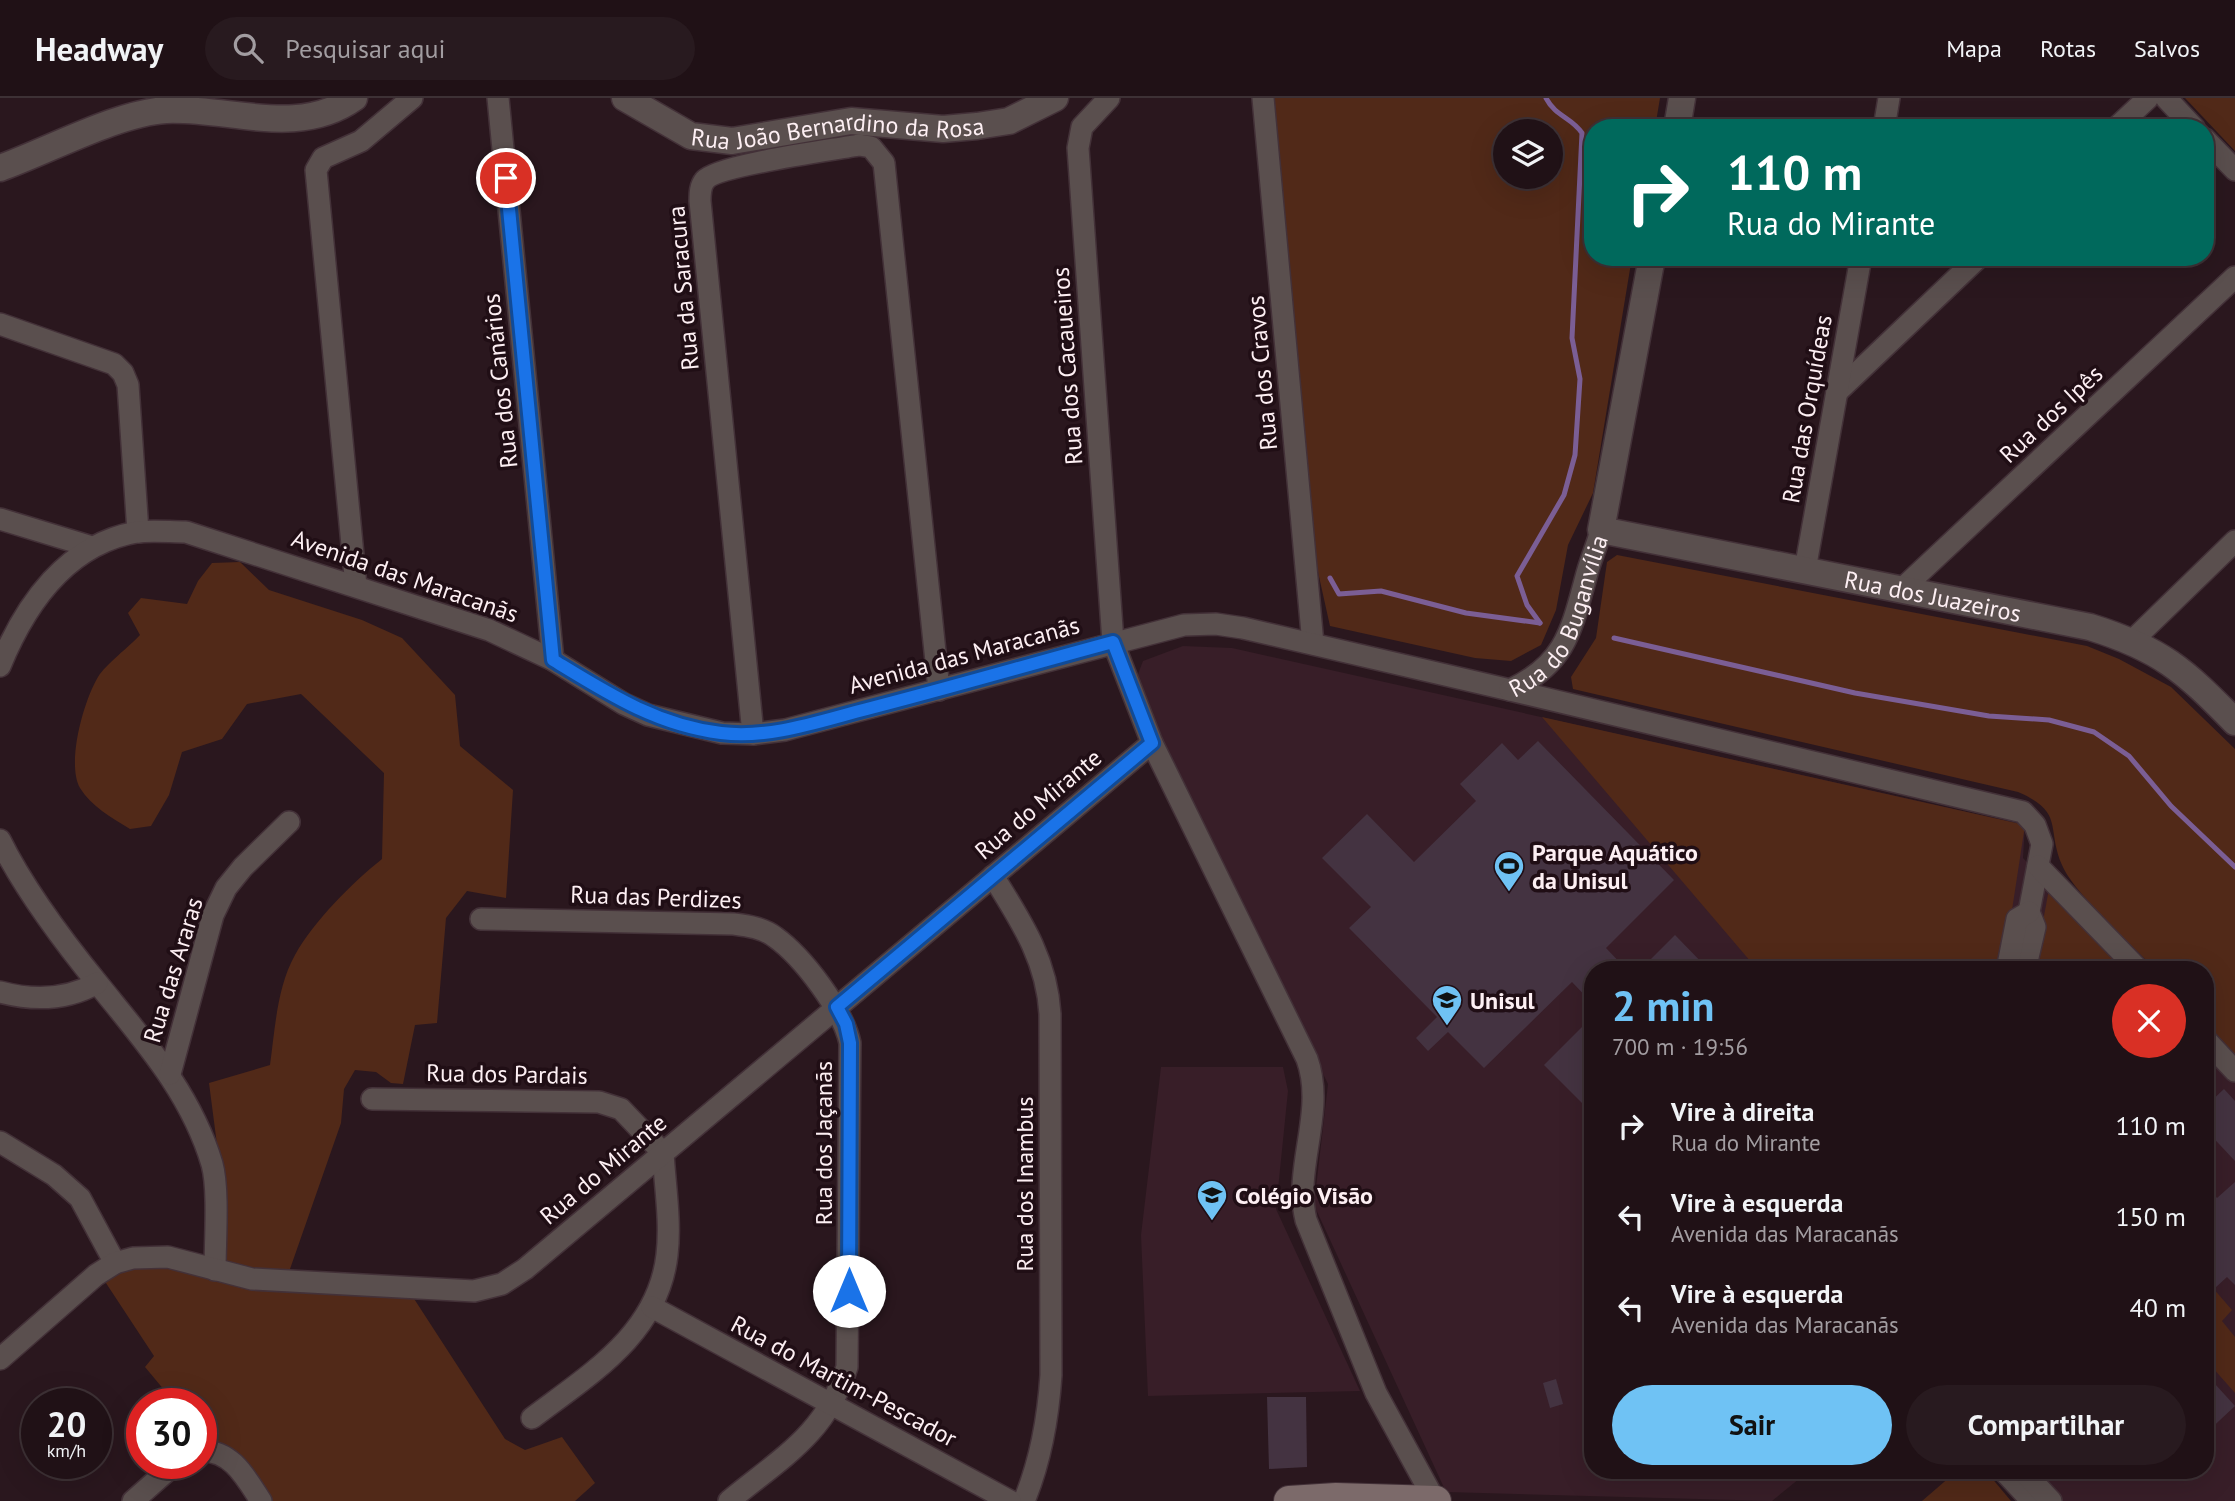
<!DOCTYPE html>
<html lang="pt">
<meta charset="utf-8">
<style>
:root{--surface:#201116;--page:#281a1f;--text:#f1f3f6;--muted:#a29da1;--line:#3d3135;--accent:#6fc2f4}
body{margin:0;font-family:"PT Sans",sans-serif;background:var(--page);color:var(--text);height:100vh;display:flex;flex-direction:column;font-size:26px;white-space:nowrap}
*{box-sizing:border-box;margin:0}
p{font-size:23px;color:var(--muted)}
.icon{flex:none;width:38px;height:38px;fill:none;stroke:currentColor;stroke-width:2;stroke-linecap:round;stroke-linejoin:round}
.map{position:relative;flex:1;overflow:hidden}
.sheet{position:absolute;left:1584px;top:863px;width:630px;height:518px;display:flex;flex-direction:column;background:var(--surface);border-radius:28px;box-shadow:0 7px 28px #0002,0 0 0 2px var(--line)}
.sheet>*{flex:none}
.hud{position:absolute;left:1584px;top:21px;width:630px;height:147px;border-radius:28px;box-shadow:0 7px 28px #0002,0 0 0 2px var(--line);background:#00695c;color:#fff;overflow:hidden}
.tools{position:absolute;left:1493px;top:21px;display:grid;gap:14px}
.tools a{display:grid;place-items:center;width:70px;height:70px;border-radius:50%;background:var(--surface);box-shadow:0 7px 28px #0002,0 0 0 2px var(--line);font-size:35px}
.speed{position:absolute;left:21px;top:1290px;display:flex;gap:14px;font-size:35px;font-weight:700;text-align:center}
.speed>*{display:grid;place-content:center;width:91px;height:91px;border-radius:50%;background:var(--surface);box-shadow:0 7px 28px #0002,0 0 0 2px var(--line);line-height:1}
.speed small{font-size:18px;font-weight:400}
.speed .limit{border:10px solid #d22;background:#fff;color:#111}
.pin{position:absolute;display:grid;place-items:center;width:60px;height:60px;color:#fff;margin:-30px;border:4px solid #fff;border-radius:50%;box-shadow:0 2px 7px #0007}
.me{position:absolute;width:77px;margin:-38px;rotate:0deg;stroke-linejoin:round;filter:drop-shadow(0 0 5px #0008)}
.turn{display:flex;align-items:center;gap:24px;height:147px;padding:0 28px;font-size:32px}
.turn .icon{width:91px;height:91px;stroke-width:2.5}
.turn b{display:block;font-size:49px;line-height:60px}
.round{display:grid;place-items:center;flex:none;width:74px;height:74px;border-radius:37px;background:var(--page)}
.headline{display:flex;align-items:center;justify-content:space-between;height:119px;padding:0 28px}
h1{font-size:42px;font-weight:800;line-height:52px;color:var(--accent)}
.primary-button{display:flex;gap:14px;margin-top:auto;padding:14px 28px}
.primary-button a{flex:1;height:80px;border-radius:42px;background:var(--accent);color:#111;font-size:28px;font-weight:800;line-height:80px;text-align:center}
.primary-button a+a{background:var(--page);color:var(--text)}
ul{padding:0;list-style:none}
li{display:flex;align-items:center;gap:21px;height:91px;padding:0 28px}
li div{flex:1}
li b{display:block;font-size:26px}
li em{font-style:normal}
header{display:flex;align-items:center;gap:42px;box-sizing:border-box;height:98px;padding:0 35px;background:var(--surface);border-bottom:2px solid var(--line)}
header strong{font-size:33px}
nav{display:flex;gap:38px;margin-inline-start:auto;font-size:24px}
.search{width:490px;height:63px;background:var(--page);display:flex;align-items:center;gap:18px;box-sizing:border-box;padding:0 24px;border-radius:38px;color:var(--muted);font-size:26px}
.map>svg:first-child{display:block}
.built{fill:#381e28}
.green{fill:#512918;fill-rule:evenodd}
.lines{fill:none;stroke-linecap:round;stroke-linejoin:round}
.stream{stroke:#7b5e95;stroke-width:5}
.building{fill:#443341}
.minor-casing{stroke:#433138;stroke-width:24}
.tertiary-casing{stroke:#433138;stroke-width:29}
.secondary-casing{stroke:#433138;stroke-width:32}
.minor{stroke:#5a4f4e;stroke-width:21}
.tertiary{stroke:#5a4f4e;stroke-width:26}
.secondary{stroke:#7c6a6a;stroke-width:30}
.route-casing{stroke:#114b97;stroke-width:18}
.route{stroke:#1a73e8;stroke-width:12}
.labels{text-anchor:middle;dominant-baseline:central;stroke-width:7;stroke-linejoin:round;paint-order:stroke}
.street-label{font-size:24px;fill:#fdeff3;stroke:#200e15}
.poi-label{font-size:24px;font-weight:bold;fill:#fdeff3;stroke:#200e15;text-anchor:start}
</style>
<header>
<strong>Headway</strong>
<div class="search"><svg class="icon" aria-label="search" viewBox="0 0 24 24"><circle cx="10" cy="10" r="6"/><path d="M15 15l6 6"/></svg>Pesquisar aqui</div>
<nav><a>Mapa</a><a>Rotas</a><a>Salvos</a></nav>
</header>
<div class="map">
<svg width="2235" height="1403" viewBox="0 0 2235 1403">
<rect width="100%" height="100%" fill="#2a171e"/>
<g class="built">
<polygon points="1183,548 1232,550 2025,727 2023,760 2130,871 1592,872 1592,1372 1810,1372 1772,1403 1446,1394 1314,1107 1328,986 1135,584 1143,563"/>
<polygon points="2205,951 2235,983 2235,1403 2059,1403 2030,1372 2205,1372"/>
<polygon points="1161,969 1283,969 1288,993 1276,1111 1360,1293 1148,1298 1141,1137"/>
</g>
<g class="green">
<path d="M1273 0H1660L1655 30H1592V159H1632L1593 395 1568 447 1556 512 1541 547 1511 563 1475 560 1330 528 1314 456ZM1505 33H1550V79H1505Z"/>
<polygon points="2185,0 2235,0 2235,53"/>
<path d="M1617 457 2087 548 2119 561 2171 589 2235 651V957L2205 925V872L2155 871C2132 847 2073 794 2062 767 2046 730 2065 714 2018 694L1573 591 1571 579 1596 540 1607 464Z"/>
<path d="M240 464 269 492 362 522 402 540 455 597 460 648 513 692 506 800 467 793 446 820 437 925 415 927 403 986 391 985 376 974 355 972 344 991 341 1025 290 1171 258 1174 221 1165 219 1062 209 985 270 967C275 931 277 889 295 857 314 823 352 785 382 761L384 675 301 596 247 606 222 641 182 654 169 697 151 728 130 731C112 720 91 708 80 690 66 665 84 602 98 579 106 566 129 549 140 537L128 515 141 500 187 506 198 483 212 465Z"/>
<polygon points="1542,619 2025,727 2003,871 1757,871"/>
<polygon points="2049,791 2129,872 2034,872"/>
<polygon points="133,1164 409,1193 505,1341 525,1352 562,1339 595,1385 575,1403 266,1403 201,1345 201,1306 175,1305 145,1269 154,1258 102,1179"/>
<polygon points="2205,1181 2232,1212 2222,1223 2235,1239 2235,1295 2205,1261"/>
<polygon points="1958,1372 1985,1372 2011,1403 1922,1403"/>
</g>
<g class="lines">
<g class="stream">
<polyline points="1330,480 1339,496 1381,493 1466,515 1540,525"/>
<path d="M1540 525 1527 507 1517 478 1564 397 1575 357 1580 281 1572 240 1582 35C1571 19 1556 19 1546 0"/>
<polyline points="1614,540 1855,595 1989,618 2049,622 2094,634 2129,658 2171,708 2235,769"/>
</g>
</g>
<g class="building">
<polygon points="1538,643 1674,782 1606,850 1627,872 1592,872 1592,905 1572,884 1484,970 1448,934 1428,953 1416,940 1437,919 1349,830 1371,809 1322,760 1367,716 1414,764 1476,703 1460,686 1502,645 1518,662"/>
<polygon points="1675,837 1709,872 1640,872"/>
<polygon points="1592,919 1592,1015 1544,967"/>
<polygon points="2224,991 2235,1003 2235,1063 2205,1031 2205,1009"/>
<polygon points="2235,1084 2235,1187 2227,1179 2215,1190 2205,1179 2205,1087 2217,1100"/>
<polygon points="2205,1275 2235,1308 2205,1336"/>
<polygon points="1556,1281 1563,1306 1550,1310 1543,1285"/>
<polygon points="1267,1299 1306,1299 1307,1369 1269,1371"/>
</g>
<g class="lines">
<g class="minor-casing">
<g id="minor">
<polyline points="498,0 553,562"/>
<path d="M1109 0 1082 29 1078 50 1113 544 1152 645 1307 961C1326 1014 1293 1069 1306 1122L1376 1295 1435 1403"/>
<polyline points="1263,0 1313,546"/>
<polyline points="2166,0 2194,30"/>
<polyline points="1884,30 1889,0"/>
<polyline points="2116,30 2148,0"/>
<polyline points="2205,41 2235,72"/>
<polyline points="0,226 114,266 123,275 128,287 138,434"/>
<polyline points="1837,294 1979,159"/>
<polyline points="0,421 92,449"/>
<polyline points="1805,472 1861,159"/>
<polyline points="356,488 316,72 323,60 361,43 412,0"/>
<polyline points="1902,491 2235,179"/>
<polyline points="2133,542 2235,443"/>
<path id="s1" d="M0 568C25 507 67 446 137 434 153 432 170 434 186 434L489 532 553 562 624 606 648 617 722 635 753 636 785 632 1184 527 1216 526 1243 530 1510 592C1565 566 1571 534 1586 479 1590 463 1597 448 1601 432"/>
<polyline points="1510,592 2023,714 2035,727 2042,746 2029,814 2035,829 2025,872"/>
<path d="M753 636 700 103C700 95 700 88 705 82 718 67 833 52 859 47L871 49 884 65 939 592"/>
<path d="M0 742C24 791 64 844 99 887 144 943 191 995 212 1066 219 1091 215 1144 215 1172"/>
<polyline points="2038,768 2139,872"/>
<path d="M993 778C1021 823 1047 862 1050 916L1051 1277C1048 1322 1041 1362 1024 1403"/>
<path d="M481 821 734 826C749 828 763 830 775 839 803 859 843 912 850 945L847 1269C826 1336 781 1360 729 1403"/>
<polyline points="2007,872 2017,821 2029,814"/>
<path d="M0 894C34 903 67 902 97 885"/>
<polyline points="2205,941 2235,973"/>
<polyline points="170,976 213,817 226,790 243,769 289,724"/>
<path d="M372 1001 599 1004 621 1011 663 1055C665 1088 671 1124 667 1157 658 1236 590 1276 532 1320"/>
<polyline points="0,1044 54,1077 80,1100 115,1165"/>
<polyline points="652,1209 1010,1403"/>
<polyline points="0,1261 96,1177 115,1165 133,1160 168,1159 252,1181 474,1193 502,1186 525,1171 1152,645"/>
<path d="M201 1353C232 1352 246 1380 261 1403"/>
<polyline points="2003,1372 2028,1399"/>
<polyline points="2022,1372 2051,1403"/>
<polyline points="133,1403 176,1365"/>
</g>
</g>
<g class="tertiary-casing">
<g id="tertiary">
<path id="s2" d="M625 0 691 38 732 43 851 23 943 31 977 28 1009 23 1055 0"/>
<polyline points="1677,30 1682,0"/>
<path d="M0 70C48 53 117 15 166 12 229 9 298 40 354 0"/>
<path id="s3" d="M1652 159 1601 432 2090 529C2161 551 2184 572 2235 624"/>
</g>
</g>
<g class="secondary-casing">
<polyline id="secondary" points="1289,1403 1336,1400 1436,1403"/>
</g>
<use href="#minor" class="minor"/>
<use href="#tertiary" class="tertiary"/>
<use href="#secondary" class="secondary"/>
</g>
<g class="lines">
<g class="route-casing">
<path id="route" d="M506 80 553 562C607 595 656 627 721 635 771 641 820 623 867 611 949 590 1031 566 1113 544L1152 645 837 909 846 926 850 945 849 1193"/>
</g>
<use href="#route" class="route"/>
</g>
<defs>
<g id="stadium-pin" transform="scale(1.575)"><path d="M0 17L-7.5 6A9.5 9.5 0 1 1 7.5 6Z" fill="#6fc2f4" stroke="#200e15"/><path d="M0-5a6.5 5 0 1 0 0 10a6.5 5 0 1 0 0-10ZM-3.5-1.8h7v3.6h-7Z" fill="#111"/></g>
<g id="university-pin" transform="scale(1.575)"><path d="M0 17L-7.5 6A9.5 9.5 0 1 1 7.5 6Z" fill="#6fc2f4" stroke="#200e15"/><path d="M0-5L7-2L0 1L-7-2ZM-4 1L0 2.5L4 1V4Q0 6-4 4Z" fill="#111"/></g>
<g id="school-pin" transform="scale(1.575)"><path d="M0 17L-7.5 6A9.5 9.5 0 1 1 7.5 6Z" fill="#6fc2f4" stroke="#200e15"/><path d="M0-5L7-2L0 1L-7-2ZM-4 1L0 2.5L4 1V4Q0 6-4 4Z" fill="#111"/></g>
</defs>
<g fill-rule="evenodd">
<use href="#stadium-pin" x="1509" y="768"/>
<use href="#university-pin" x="1447" y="902"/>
<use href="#school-pin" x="1212" y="1097"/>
</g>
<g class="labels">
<g class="street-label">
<text stroke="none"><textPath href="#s2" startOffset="224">Rua João Bernardino da Rosa</textPath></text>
<text transform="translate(683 190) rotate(-95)">Rua da Saracura</text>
<text transform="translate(1067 268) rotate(-94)">Rua dos Cacaueiros</text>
<text transform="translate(1262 275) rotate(-95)">Rua dos Cravos</text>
<text transform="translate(500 283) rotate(-96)">Rua dos Canários</text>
<text transform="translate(1807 311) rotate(-80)">Rua das Orquídeas</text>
<text transform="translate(2051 316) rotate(-43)">Rua dos Ipês</text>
<text transform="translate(405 478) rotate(19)">Avenida das Maracanãs</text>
<text stroke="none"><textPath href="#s3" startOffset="616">Rua dos Juazeiros</textPath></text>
<text stroke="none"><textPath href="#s1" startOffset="1727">Rua do Buganvília</textPath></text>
<text transform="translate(964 557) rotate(-15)">Avenida das Maracanãs</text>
<text transform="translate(1038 706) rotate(-40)">Rua do Mirante</text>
<text transform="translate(656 799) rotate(2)">Rua das Perdizes</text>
<text transform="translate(173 872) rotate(-73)">Rua das Araras</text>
<text transform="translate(507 976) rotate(1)">Rua dos Pardais</text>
<text transform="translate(823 1045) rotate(-90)">Rua dos Jaçanãs</text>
<text transform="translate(603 1071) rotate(-40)">Rua do Mirante</text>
<text transform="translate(1024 1086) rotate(-90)">Rua dos Inambus</text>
<text transform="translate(844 1283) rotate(28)">Rua do Martim-Pescador</text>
</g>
<g class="poi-label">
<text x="1532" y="754">Parque Aquático<tspan x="1532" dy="28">da Unisul</tspan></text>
<text x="1470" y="902">Unisul</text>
<text x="1235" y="1097">Colégio Visão</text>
</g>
</g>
</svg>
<div class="tools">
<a><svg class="icon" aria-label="layers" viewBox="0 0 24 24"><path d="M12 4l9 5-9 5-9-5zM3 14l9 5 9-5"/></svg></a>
</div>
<div class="speed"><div>20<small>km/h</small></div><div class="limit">30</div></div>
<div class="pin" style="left:506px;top:80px;background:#d93025"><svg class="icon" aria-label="arrive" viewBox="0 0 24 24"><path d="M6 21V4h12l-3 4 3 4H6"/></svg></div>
<svg class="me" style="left:849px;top:1193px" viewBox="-20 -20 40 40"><circle r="19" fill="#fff"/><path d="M0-13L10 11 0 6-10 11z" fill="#1a73e8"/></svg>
<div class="hud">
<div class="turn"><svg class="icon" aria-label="right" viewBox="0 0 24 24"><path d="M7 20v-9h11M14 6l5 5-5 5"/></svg><div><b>110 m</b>Rua do Mirante</div></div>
</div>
<section class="sheet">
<div class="headline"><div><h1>2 min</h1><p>700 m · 19:56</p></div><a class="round" style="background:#d93025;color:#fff"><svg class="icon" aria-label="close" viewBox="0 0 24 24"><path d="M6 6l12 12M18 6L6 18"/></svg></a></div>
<ul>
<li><svg class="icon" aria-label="right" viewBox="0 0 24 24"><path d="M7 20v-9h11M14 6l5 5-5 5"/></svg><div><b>Vire à direita</b><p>Rua do Mirante</p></div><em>110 m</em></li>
<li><svg class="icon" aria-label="left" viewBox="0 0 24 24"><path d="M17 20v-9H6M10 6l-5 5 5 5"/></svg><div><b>Vire à esquerda</b><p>Avenida das Maracanãs</p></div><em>150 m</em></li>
<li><svg class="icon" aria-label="left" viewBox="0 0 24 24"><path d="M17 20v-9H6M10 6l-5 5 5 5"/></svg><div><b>Vire à esquerda</b><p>Avenida das Maracanãs</p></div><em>40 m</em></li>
</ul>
<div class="primary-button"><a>Sair</a><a>Compartilhar</a></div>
</section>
</div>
